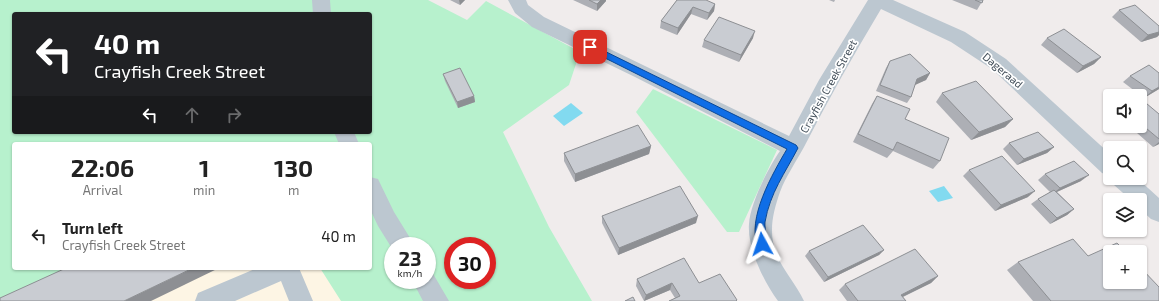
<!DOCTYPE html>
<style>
:root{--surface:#fff;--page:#f6f6f6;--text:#222;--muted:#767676}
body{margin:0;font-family:"Exo 2",sans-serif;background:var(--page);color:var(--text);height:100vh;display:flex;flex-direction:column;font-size:15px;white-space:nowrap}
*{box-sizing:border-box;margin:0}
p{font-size:13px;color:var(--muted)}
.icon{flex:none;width:22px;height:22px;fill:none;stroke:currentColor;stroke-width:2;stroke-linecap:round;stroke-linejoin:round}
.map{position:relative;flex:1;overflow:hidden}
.drawer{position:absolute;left:12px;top:142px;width:360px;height:128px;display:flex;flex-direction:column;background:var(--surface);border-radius:4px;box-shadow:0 1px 3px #0004}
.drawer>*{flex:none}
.guide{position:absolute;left:12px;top:12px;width:360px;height:122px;border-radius:4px;box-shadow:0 1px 3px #0004;background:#202124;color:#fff;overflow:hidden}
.tools{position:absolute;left:1103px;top:89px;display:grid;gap:8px}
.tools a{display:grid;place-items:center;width:44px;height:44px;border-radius:4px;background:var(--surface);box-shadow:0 1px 3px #0004;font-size:20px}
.speed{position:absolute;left:384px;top:237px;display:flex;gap:8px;font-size:20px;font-weight:700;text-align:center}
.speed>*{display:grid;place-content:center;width:52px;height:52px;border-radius:50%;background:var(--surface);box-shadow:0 1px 3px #0004;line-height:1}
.speed small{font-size:10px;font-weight:400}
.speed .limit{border:6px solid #d22;background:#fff;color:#111}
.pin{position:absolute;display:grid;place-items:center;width:34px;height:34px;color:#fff;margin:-17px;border-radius:8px;box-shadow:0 2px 6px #0006}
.me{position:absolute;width:44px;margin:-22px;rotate:355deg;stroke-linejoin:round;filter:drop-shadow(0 0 3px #0008)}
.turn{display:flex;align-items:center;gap:14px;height:84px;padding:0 16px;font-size:18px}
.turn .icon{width:52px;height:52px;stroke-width:2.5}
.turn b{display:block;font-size:28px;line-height:34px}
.lanes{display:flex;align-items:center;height:38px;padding:0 16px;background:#0003;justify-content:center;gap:20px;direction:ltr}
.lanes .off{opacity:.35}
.eta{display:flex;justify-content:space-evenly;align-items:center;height:68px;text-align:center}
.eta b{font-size:24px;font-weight:700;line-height:28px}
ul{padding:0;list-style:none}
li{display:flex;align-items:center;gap:12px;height:52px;padding:0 16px}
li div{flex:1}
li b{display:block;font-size:15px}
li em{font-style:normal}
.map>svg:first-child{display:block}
.commercial{fill:#fdf5e4}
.green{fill:#b7f1cd;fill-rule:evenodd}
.water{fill:#82daf0}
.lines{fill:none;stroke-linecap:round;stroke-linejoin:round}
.minor{fill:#bcc7d0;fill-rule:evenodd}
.wall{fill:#adafb5}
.shaded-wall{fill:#8d8f93}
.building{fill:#c9ccd2;stroke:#8d8f93}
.route{fill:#0f6ee7;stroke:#0a4896}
.labels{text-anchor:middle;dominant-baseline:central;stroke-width:3.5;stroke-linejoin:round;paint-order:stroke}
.street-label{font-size:11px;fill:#44505b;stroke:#fff}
</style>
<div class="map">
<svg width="1159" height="301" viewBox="0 0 1159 301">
<rect width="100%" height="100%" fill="#f0ecec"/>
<polygon class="commercial" points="393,246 393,280 437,301 9,301 84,268 370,268"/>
<g class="green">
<path d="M0 0H428L467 20 486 1 580 52 569 85 503 132 549 227 592 301H341L320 268H370V144H14V268H71L0 299ZM14 14H370V132H14ZM393 246H427V280H393ZM453 246H487V280H453Z"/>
<polygon points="653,89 777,150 739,232 727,232 636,112"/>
</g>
<g class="water">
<polygon points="571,103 583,113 564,126 553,116"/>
<polygon points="944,186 953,198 938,202 929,191"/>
</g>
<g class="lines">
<g class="minor">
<polygon points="312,0 330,0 331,14 313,14"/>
<path d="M508 0H526L528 5 544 17 789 136 819 80 868 0H893L965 32 1006 59 1110 154V176L1102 173 992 69 951 42 881 9C854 54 828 100 804 147 796 162 786 176 780 192 774 209 770 225 773 242 777 265 795 281 804 301H778C764 282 747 248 749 224 750 204 768 168 780 151L635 77 532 27 515 13Z"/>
<polygon points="334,132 354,132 359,144 339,144"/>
<polygon points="370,177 378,179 394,212 415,246 393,246 393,250 378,226 370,209"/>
<polygon points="1111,178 1137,178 1159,198 1159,222 1151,219 1140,209 1140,200 1131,200 1114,185"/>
<polygon points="257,268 299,268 313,301 289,301 281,281 235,301 195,301 198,293"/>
<polygon points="427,270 432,272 449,301 423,301 412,280 427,280"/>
</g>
</g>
<g class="wall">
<polygon points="450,0 465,0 460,5"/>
<polygon points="573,0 606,0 606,1 597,11"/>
<polygon points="677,0 715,4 714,11 707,20 691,14 677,35 660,28 661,21"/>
<polygon points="829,0 835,0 834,2"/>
<polygon points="952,0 983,0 977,10"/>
<polygon points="1119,10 1159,26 1159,35 1157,37 1141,42 1112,17"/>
<polygon points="753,38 739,62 702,47 704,40"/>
<polygon points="1047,38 1101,57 1094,64 1077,73 1041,45"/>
<polygon points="890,61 930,73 926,80 915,84 911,97 907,103 876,91 886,68"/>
<polygon points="1159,73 1159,89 1144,98 1123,82 1130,76"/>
<polygon points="443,74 474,96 475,102 458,108 445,81"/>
<polygon points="942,93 1013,119 1005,127 971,140 936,102"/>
<polygon points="877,96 905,119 940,161 933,169 893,151 887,158 853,142 872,104"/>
<polygon points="1140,99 1159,114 1159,144 1153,147 1129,126 1140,126"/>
<polygon points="1009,143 1054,147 1047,153 1017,165 1003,149"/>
<polygon points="651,146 649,154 575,182 564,161 564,153"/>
<polygon points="969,170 1028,197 995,211 963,176"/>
<polygon points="1045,174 1081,181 1057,192 1074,209 1067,215 1050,224 1031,204 1038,199 1050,192 1038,180"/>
<polygon points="602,216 696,223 618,255 602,223"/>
<polygon points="884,250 879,255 824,282 805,256 809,251"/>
<polygon points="1088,256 1159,301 1033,301 1007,270 1018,262"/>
<polygon points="938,276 931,283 903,297 906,301 847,301 839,290 845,284"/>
<polygon points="637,279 699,283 737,300 737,301 669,301 675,298 670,290 644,301 636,286"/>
</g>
<g class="shaded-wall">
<polygon points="459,0 465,0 460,5"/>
<polygon points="601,0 606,0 606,1 597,11 597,4"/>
<polygon points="715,4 714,11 707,20 709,13"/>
<polygon points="693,7 691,14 677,35 678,28"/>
<polygon points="755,31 753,38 739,62 741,55"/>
<polygon points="1159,32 1159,35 1157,37 1141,42 1148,35"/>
<polygon points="1101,57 1094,64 1077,73 1083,66"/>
<polygon points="930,73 926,80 913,86 917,79"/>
<polygon points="1159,87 1159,89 1144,98 1152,91"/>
<polygon points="474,96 475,102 458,108 457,102"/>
<polygon points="1013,119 1005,127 971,140 979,132"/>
<polygon points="1159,142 1159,144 1153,147"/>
<polygon points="651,146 649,154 575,182 575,174"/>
<polygon points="1054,147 1047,153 1017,165 1024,159"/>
<polygon points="1089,175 1081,181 1052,194 1060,188"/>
<polygon points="1035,191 1028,197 995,211 1001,205"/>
<polygon points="1074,209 1067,215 1050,224 1057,218"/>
<polygon points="698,216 696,223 618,255 619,248"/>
<polygon points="884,250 879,255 824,282 828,277"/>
<polygon points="193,268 219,268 151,301 124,301"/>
<polygon points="938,276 931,283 894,301 901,295"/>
<polygon points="672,283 670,290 644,301 646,295"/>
</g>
<g class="building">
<polygon points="589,0 601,0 597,4"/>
<polygon points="677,0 706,0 715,4 709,13 693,7 678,28 661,21"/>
<polygon points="975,0 983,0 982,3"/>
<polygon points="1135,5 1159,26 1159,32 1148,35 1119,10"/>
<polygon points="719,17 755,31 741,55 704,40"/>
<polygon points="1064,29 1101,57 1083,66 1047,38"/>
<polygon points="910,54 930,73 917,79 911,97 880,85 890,61"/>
<polygon points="1149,65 1159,73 1159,87 1152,91 1130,76"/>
<polygon points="460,68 474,96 457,102 443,74"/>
<polygon points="976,81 1013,119 979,132 942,93"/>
<polygon points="877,96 910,109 905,119 949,138 940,161 897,142 893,150 858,134"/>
<polygon points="1140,98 1159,114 1159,139 1140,123"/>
<polygon points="638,125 651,146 575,174 564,153"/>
<polygon points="1038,132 1054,147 1024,159 1009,143"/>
<polygon points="1002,156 1035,191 1001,205 969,170"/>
<polygon points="1074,161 1089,175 1060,188 1045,174"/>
<polygon points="680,186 698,216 619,248 602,216"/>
<polygon points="1054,190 1074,209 1057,218 1038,199"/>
<polygon points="863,225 884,250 828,277 809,251"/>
<polygon points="1073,239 1088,256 1117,243 1126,252 1110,252 1110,282 1140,282 1140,267 1159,287 1159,301 1051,301 1018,262"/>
<polygon points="915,249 938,276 901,295 906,301 858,301 845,284"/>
<polygon points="684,258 699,283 720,274 737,300 736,301 669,301 680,296 672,283 646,295 637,279"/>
<polygon points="66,268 193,268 124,301 0,301 0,298"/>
<polygon points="633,297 635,301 625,301"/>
</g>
<path class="route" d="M590 44 796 145 798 148C785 173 770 193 765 222 764 230 769 239 766 247L762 248 758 247C746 219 773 173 787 149L587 49 586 47Z"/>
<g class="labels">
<g class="street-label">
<text transform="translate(1003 70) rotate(40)">Dageraad</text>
<text transform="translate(828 86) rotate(-61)">Crayfish Creek Street</text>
</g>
</g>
</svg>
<div class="tools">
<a><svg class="icon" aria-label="sound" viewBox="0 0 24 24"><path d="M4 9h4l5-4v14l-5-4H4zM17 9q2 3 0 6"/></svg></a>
<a><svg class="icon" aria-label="search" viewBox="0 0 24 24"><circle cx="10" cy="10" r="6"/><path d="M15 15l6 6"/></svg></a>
<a><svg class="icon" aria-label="layers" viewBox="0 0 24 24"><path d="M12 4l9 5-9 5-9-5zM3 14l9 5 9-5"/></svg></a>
<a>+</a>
</div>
<div class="speed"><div>23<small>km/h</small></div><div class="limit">30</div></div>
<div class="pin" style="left:590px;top:47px;background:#d93025"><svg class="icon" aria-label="arrive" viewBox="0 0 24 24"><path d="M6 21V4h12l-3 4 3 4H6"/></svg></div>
<svg class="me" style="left:762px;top:244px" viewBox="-20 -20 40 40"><path d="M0-17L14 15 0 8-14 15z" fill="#0f6ee7" stroke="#fff" stroke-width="4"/></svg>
<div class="guide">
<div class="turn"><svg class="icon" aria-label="left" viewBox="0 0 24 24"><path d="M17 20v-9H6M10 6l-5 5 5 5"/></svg><div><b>40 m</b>Crayfish Creek Street</div></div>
<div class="lanes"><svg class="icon" aria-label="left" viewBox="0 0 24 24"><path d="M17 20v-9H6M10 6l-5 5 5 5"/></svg><svg class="icon off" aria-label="ahead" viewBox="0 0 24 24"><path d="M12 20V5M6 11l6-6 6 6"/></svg><svg class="icon off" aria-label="right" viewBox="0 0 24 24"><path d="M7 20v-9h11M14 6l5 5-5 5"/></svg></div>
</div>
<section class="drawer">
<div class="eta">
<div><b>22:06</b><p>Arrival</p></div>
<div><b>1</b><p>min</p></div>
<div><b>130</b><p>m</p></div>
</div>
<ul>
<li><svg class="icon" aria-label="left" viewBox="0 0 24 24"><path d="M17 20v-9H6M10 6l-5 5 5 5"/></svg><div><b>Turn left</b><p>Crayfish Creek Street</p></div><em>40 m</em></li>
</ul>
</section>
</div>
